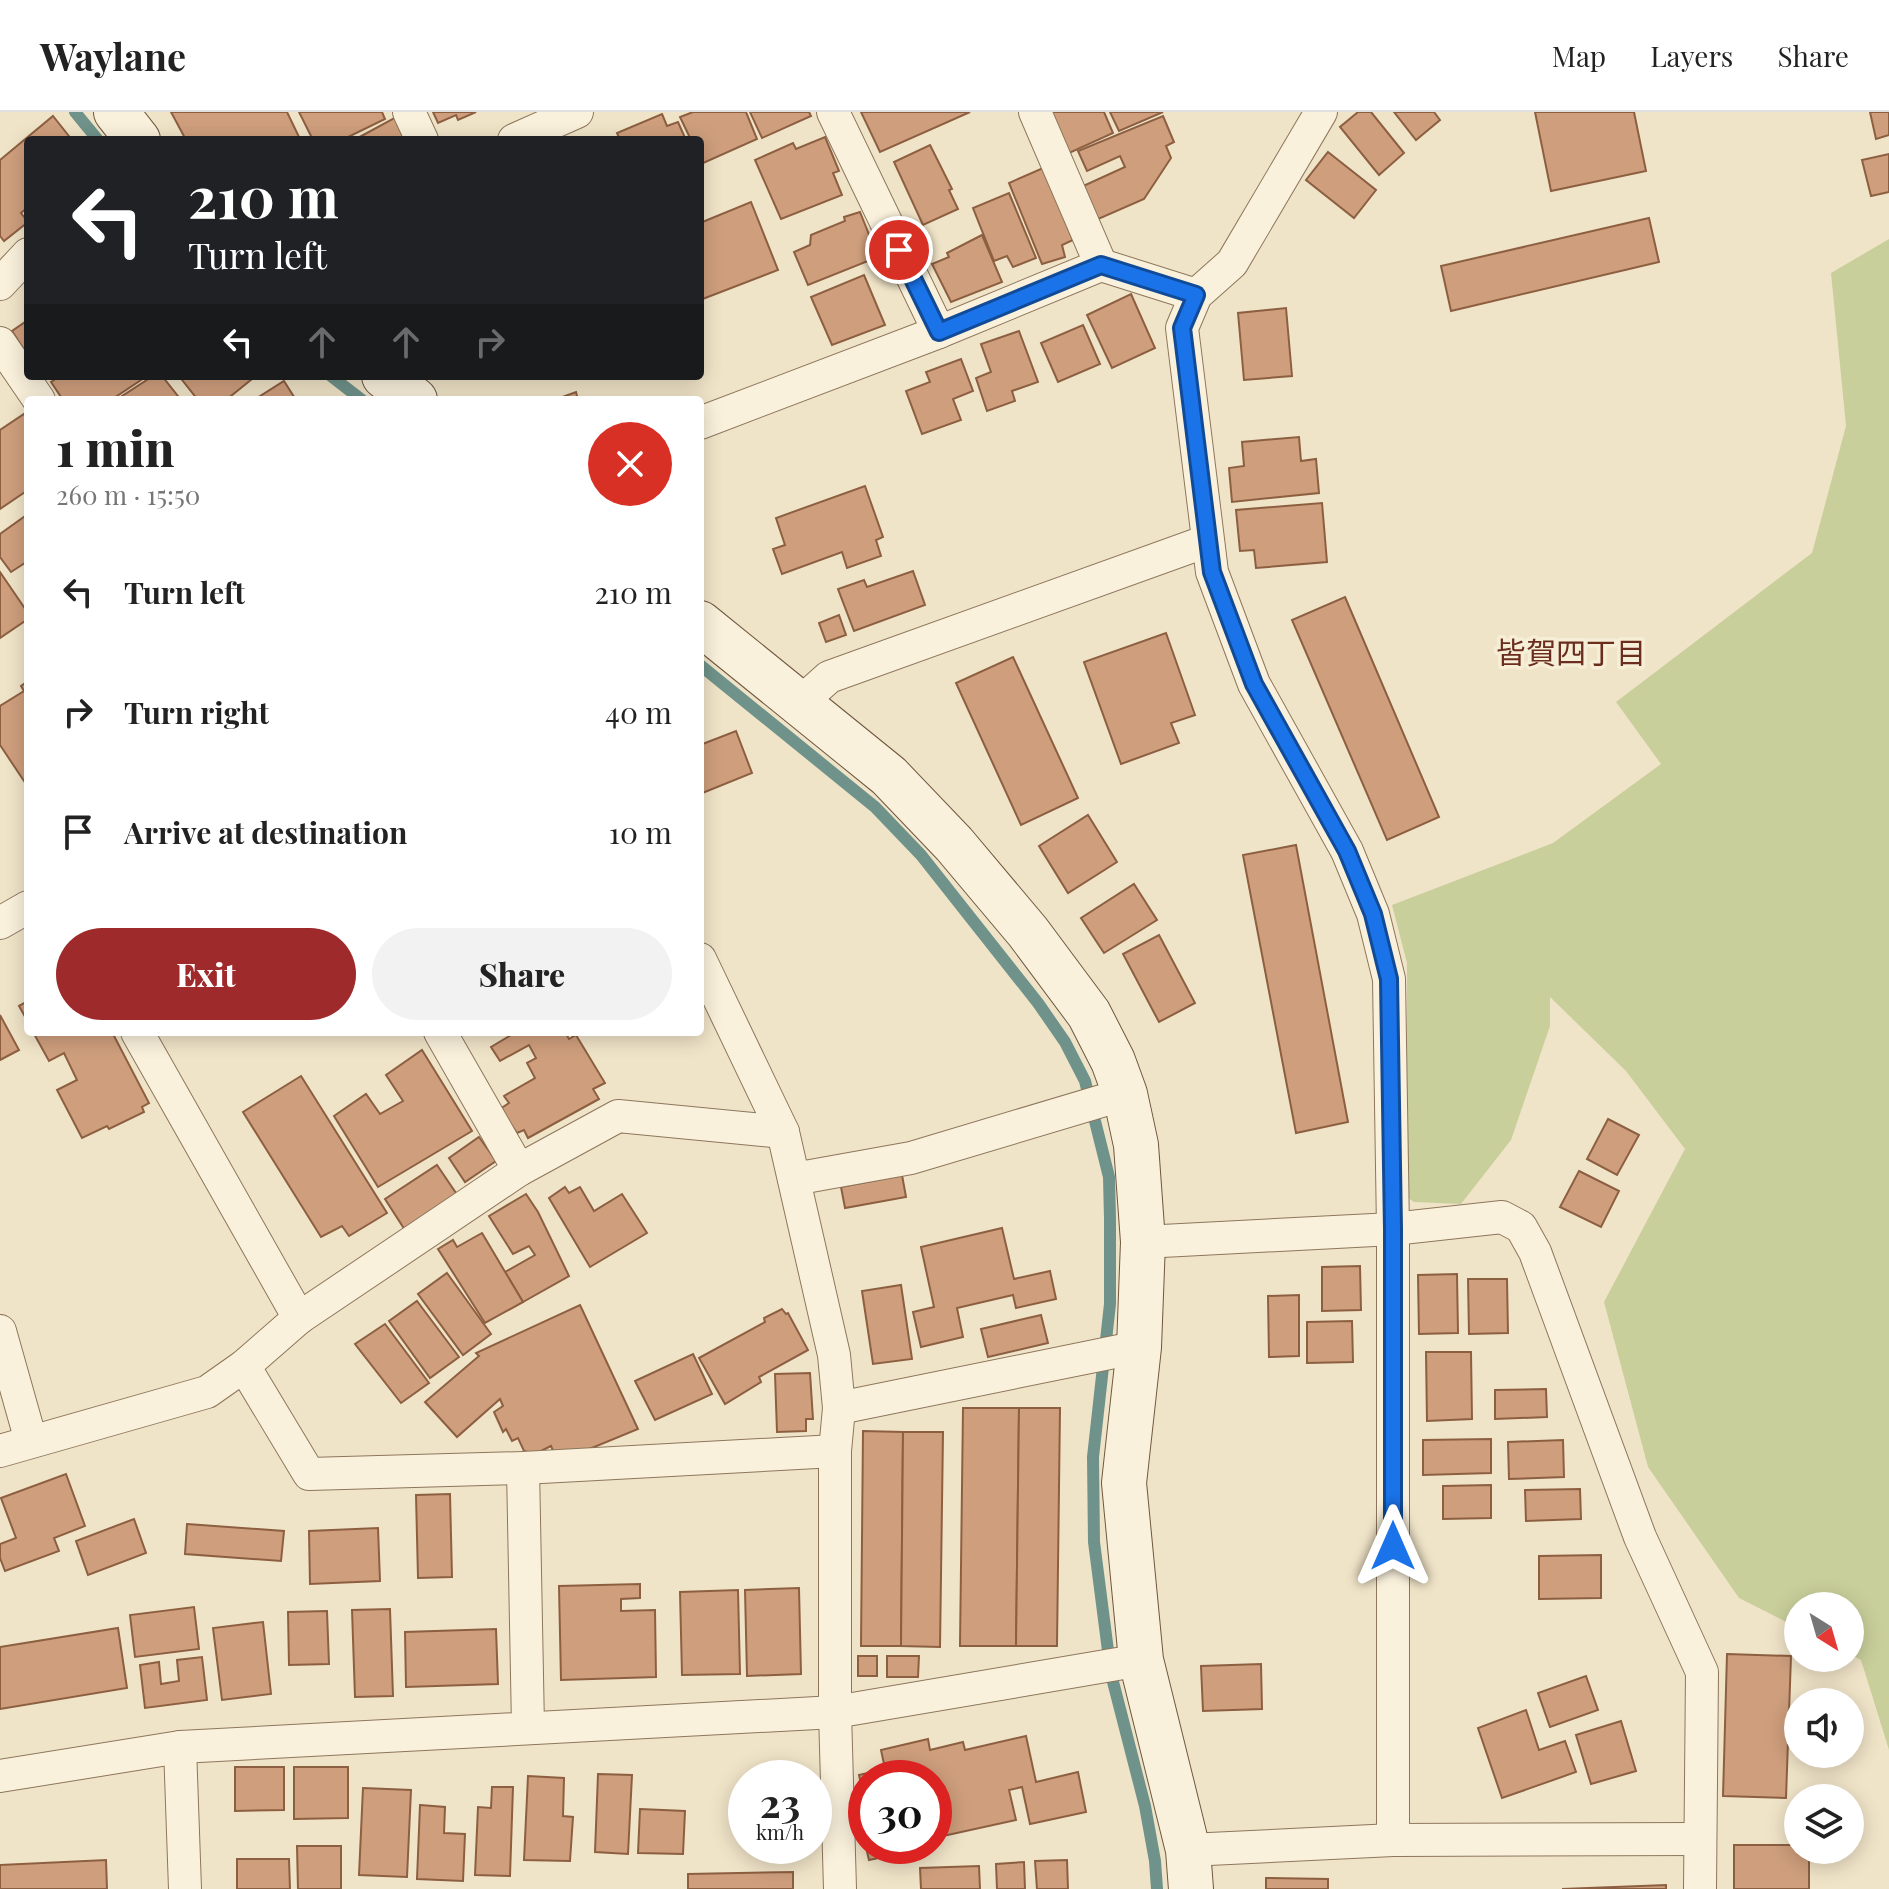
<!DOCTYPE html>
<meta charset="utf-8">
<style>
:root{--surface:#fff;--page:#f2f2f2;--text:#222;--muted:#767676;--line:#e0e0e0;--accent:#9e2a2b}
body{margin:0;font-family:"Playfair Display","Noto Sans JP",serif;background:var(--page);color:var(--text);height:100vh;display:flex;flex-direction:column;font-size:30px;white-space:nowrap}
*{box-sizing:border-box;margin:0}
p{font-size:26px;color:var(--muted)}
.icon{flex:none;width:44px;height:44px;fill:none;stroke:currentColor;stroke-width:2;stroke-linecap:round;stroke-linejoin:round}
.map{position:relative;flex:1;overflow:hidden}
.sheet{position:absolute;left:24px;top:284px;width:680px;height:640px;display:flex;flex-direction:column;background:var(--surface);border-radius:8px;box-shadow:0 4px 20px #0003}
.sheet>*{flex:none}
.guide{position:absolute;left:24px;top:24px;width:680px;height:244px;border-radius:8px;box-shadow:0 4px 20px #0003;background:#202124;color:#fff;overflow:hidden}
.needle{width:52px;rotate:143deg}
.controls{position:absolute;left:1784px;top:1480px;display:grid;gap:16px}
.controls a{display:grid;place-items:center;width:80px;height:80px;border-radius:50%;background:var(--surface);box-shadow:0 4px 20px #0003;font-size:40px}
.speed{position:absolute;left:728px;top:1648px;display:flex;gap:16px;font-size:40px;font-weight:700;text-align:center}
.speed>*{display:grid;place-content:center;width:104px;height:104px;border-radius:50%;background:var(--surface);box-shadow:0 4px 20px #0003;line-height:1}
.speed small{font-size:20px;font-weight:400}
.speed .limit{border:12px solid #d22;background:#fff;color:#111}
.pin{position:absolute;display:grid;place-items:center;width:68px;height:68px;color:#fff;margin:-34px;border:4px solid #fff;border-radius:50%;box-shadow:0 2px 8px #0007}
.me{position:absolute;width:88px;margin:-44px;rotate:0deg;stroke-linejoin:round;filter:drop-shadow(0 0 6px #0008)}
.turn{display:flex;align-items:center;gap:28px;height:168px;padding:0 32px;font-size:36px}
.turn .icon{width:104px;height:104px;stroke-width:2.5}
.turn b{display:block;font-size:56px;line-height:68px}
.lanes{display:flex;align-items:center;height:76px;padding:0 32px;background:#0003;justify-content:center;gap:40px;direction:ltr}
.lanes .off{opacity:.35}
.round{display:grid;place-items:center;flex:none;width:84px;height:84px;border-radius:42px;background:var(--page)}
.headline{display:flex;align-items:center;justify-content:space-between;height:136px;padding:0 32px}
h1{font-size:48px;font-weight:800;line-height:60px}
.cta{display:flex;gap:16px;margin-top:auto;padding:16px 32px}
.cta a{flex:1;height:92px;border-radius:48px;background:var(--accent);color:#fff;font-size:32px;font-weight:800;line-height:92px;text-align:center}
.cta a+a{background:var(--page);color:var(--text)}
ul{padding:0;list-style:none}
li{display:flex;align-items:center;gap:24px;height:120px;padding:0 32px}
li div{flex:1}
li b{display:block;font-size:30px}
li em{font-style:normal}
header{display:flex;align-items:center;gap:48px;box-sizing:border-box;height:112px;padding:0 40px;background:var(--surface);border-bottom:2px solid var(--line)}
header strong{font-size:38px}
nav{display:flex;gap:44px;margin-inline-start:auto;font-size:28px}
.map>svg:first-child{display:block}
.green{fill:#c9cf9b}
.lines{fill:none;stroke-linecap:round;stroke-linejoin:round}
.stream{stroke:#6f938a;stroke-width:12}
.building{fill:#cf9f7d;stroke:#8d5f41;stroke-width:2}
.street-casing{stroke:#8d765c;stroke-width:34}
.secondary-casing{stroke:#6f573f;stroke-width:46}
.street{stroke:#faf1dc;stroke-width:32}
.secondary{stroke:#faf1dc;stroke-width:44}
.route-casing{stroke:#114b97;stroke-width:20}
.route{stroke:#1a73e8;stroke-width:14}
.labels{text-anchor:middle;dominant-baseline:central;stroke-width:7;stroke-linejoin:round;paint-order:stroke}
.neighbourhood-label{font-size:30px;fill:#6b2e1e;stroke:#f7eed8}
</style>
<header>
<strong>Waylane</strong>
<nav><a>Map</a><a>Layers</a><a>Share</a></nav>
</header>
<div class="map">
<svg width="1889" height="1777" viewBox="0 0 1889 1777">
<rect width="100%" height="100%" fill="#f0e4c8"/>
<polygon class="green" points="1889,127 1889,1638 1861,1548 1850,1542 1850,1494 1798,1494 1798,1516 1739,1486 1648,1355 1604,1190 1685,1037 1626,959 1550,885 1550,914 1511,1028 1461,1092 1414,1090 1407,1085 1407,851 1392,793 1553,731 1661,652 1616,590 1812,441 1846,314 1831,161"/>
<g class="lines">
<g class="stream">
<polyline points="75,0 98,28"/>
<polyline points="331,264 362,288"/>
<polyline points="700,553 875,695 921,743 1038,891 1065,930 1085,969 1109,1065 1110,1107 1110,1192 1093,1345 1094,1430 1111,1562 1145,1694 1155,1749 1157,1777"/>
</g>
</g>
<g class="building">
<polygon points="171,0 287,0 300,27 186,28"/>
<polygon points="299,0 382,0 385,7 342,28 313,28"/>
<polygon points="433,0 476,0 458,8 456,3 438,11"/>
<polygon points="693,0 746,0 757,27 701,52 700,28 691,28 680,5"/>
<polygon points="750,0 809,0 811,4 762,26"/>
<polygon points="861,0 970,0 880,40"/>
<polygon points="1048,0 1104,0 1113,21 1067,42"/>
<polygon points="1110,0 1163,0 1119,19"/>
<polygon points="1358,0 1371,0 1404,41 1379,63 1340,15"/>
<polygon points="1394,0 1434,0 1440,8 1416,28"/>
<polygon points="1535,0 1634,0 1646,59 1551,79"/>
<polygon points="1870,0 1889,0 1889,23 1876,27"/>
<polygon points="662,2 667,14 678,10 686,28 620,28 617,21"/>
<polygon points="53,4 72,28 28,28 28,95 21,101 28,110 4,129 0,124 0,48"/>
<polygon points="398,4 410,28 354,28"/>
<polygon points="1163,4 1174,30 1166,34 1171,46 1144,87 1096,108 1081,75 1125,55 1120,44 1087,59 1078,39"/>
<polygon points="825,25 839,59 833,61 842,83 781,107 755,48 793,31 796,37"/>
<polygon points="930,33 952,77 949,78 958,97 923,113 894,50"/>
<polygon points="1328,40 1376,78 1354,106 1306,68"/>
<polygon points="1889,42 1889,80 1871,84 1862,48"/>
<polygon points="1043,56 1073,128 1062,133 1065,145 1042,152 1009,71"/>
<polygon points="1009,81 1036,146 1013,155 1007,144 994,149 973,96"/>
<polygon points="751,90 778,158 700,188 700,111"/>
<polygon points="860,100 878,145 808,173 794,140 810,133 811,123 845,109 844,105"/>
<polygon points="1649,106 1659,150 1451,199 1441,154"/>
<polygon points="982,123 1002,170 951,190 932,152 949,145 947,141"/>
<polygon points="864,163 885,213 832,233 811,185"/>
<polygon points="1131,182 1155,236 1112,256 1087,203"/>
<polygon points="1286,196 1292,264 1244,268 1238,201"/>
<polygon points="28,208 28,244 12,219"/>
<polygon points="1083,213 1100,252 1058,270 1041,231"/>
<polygon points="1019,219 1038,270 1012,279 1015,289 987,299 976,266 991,260 981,232"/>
<polygon points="961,247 973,279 953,287 961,308 922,322 906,279 930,270 926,260"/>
<polygon points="60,264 147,264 111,288 63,288 51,270"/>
<polygon points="153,264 162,264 181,288 116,288"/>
<polygon points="179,264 250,264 252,267 226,288 198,288"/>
<polygon points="284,269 296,288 254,288"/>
<polygon points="576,280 578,288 554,288"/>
<polygon points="24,302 28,308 28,378 0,397 0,318"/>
<polygon points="1299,325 1301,349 1316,347 1319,381 1232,390 1229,356 1244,354 1242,330"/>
<polygon points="865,374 883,425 876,428 881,444 847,456 842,440 782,462 773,437 785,433 776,406"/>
<polygon points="1322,391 1327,450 1256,456 1254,438 1240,439 1236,398"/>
<polygon points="28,402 28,449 11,460 0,445 0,422"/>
<polygon points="913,459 925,493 854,519 838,477 864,468 867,475"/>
<polygon points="0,460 28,501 28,507 0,526"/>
<polygon points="1345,485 1439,705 1387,728 1292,508"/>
<polygon points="839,503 846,523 826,530 819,511"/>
<polygon points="1166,521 1195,603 1171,611 1179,631 1121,652 1084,550"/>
<polygon points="1013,545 1078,686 1021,713 956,571"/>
<polygon points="28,569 28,675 0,633 0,594 24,579 21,574"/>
<polygon points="736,619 752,661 700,682 700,633"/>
<polygon points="1088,703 1117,750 1068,781 1039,734"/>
<polygon points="1296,733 1348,1010 1296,1021 1243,743"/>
<polygon points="1134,772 1157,808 1104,841 1081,806"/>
<polygon points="1159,823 1195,891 1159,910 1123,842"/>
<polygon points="28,889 28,910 19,894"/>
<polygon points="0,903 19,938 0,948"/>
<polygon points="33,920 112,920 149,991 142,995 144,1000 109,1017 107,1014 82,1026 57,978 77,968 64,941 49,949"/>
<polygon points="516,920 565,920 569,927 576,923 605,971 593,977 599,987 528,1026 524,1018 517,1021 500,997 509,991 504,984 535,966 527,951 536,946 529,933 500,949 491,935"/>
<polygon points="422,938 472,1019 378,1075 334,1004 366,982 380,1002 403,989 386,963"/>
<polygon points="301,964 387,1101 349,1124 342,1114 321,1125 243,1000"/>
<polygon points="1608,1007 1639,1023 1617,1063 1587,1047"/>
<polygon points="479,1025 496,1049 465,1070 449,1046"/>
<polygon points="437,1053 458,1084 405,1118 385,1087"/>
<polygon points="1579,1059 1619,1079 1601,1115 1560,1095"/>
<polygon points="902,1063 906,1085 845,1096 841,1075"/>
<polygon points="565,1075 569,1081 580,1075 594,1099 622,1082 647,1121 590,1155 549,1086"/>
<polygon points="526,1082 538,1100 569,1164 523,1190 505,1160 535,1143 529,1134 513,1142 489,1104"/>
<polygon points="1002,1116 1014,1167 1050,1159 1056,1187 1016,1196 1013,1183 957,1196 963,1225 921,1235 913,1200 934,1195 921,1135"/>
<polygon points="482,1121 523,1190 485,1211 438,1137 453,1128 457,1135"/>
<polygon points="1360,1154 1361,1198 1322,1199 1322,1155"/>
<polygon points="447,1161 491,1222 463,1243 418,1182"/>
<polygon points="1457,1162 1458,1221 1419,1222 1418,1163"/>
<polygon points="1468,1167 1507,1167 1508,1221 1469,1222"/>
<polygon points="901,1173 912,1247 873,1252 862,1179"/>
<polygon points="1299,1183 1299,1244 1269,1245 1268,1184"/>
<polygon points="417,1189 459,1245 430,1266 389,1209"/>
<polygon points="580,1193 638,1317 587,1338 553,1339 551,1334 535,1342 524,1339 518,1326 512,1329 506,1317 503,1320 494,1300 503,1294 500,1287 457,1325 425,1290 479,1244 476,1241"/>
<polygon points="782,1197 786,1202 788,1201 808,1238 759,1265 761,1270 725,1292 699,1246 765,1210 764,1206"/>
<polygon points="1041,1203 1048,1231 988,1245 981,1217"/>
<polygon points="1352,1209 1353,1250 1307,1251 1307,1210"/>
<polygon points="385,1212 429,1271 401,1291 355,1232"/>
<polygon points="1426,1240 1471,1240 1472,1307 1427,1309"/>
<polygon points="693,1242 712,1282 655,1308 635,1269"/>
<polygon points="810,1261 813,1307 806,1307 806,1319 777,1320 775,1262"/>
<polygon points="1546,1277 1547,1305 1495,1307 1495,1278"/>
<polygon points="963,1296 1019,1296 1016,1534 960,1534"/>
<polygon points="1019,1296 1060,1296 1057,1534 1016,1534"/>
<polygon points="863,1319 903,1320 901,1534 861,1534"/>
<polygon points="903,1320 943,1320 940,1535 901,1534"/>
<polygon points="1491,1327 1491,1361 1423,1363 1423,1328"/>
<polygon points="1563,1328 1564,1365 1509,1367 1508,1330"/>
<polygon points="66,1362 85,1414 54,1426 59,1439 5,1459 0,1446 0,1432 16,1426 1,1386"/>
<polygon points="1491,1373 1491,1406 1443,1407 1443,1374"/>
<polygon points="1580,1377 1581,1407 1526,1409 1525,1378"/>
<polygon points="450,1382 452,1465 418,1466 416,1383"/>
<polygon points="134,1407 146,1441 88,1463 76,1429"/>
<polygon points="187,1412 284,1419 281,1449 185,1442"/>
<polygon points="378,1416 380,1469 310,1472 309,1419"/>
<polygon points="1601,1443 1601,1486 1539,1487 1539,1444"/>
<polygon points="640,1472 640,1486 621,1487 621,1499 655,1498 656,1565 561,1568 559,1474"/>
<polygon points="799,1476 801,1562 747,1564 745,1478"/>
<polygon points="738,1478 740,1562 682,1563 680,1480"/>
<polygon points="194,1495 199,1537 135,1545 130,1503"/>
<polygon points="390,1497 393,1584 355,1585 352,1498"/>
<polygon points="327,1499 329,1552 289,1553 288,1500"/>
<polygon points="263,1510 271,1582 222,1588 213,1516"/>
<polygon points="118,1516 127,1576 0,1597 0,1535"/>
<polygon points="496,1517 498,1572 406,1575 405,1520"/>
<polygon points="1727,1542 1791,1544 1786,1686 1723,1684"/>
<rect x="858" y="1544" width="19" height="20"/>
<polygon points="887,1544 919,1544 918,1565 887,1565"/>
<polygon points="202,1545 207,1588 145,1596 140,1553 159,1550 161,1572 179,1569 177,1548"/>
<polygon points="1261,1552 1262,1597 1203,1599 1201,1554"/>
<polygon points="1586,1564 1598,1598 1550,1615 1538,1581"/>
<polygon points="1526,1598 1539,1638 1565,1629 1576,1660 1502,1686 1478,1616"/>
<polygon points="1621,1609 1636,1659 1591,1672 1576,1623"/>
<polygon points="1026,1624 1036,1670 1078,1660 1086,1700 1030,1712 1022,1675 1009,1678 1016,1708 934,1726 934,1666 887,1666 881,1638 928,1627 930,1638 963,1630 965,1638"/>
<polygon points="235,1655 284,1655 284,1698 235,1699"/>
<polygon points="294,1655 348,1655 348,1706 294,1707"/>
<polygon points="881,1658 883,1666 866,1666 866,1695 859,1663"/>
<polygon points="598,1662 632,1663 628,1742 595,1740"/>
<polygon points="528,1664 564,1666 563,1704 573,1705 570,1749 524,1748"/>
<polygon points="492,1675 513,1675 510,1764 475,1763 478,1695 491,1696"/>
<polygon points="363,1676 411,1678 407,1765 359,1763"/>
<polygon points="420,1693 445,1695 444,1721 465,1722 463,1769 417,1767"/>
<polygon points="640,1697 685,1699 683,1742 638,1741"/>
<polygon points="866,1713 866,1734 895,1734 897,1742 869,1748 861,1714"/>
<polygon points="1734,1733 1798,1733 1798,1738 1809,1738 1809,1777 1734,1777"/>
<polygon points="297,1734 341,1734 341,1777 298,1777"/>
<polygon points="237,1747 289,1747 290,1777 237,1777"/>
<polygon points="106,1748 107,1777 0,1777 0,1753"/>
<polygon points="1067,1748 1068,1777 1037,1777 1035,1749"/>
<polygon points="1024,1750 1025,1777 997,1777 996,1752"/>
<polygon points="979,1754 980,1777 921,1777 920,1756"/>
<polygon points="793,1760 793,1777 688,1777 688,1762"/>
<polygon points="1266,1766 1328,1767 1328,1777 1266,1777"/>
<polygon points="1666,1773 1666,1777 1562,1777"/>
</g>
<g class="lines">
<g class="street-casing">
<g id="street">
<polyline points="409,0 422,28"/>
<polyline points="833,0 939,220"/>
<polyline points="1035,0 1101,153"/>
<polyline points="1321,0 1232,151 1196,183 1182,216 1212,460 1254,572 1347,739 1373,802 1389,867 1393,1117 1393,1728"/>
<polyline points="514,28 577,0"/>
<polyline points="0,172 28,142"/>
<polyline points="0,231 39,288"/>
<polyline points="700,311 939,220 1101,153 1196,183"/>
<polyline points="800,591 829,565 1207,429"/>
<polyline points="0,811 28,795"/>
<polyline points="700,847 783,1020 834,1243 839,1296 835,1339 835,1600 840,1777"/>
<polyline points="137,920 299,1206"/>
<polyline points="440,920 519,1058"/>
<polyline points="794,1067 911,1046 1125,982"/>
<polyline points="1143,1130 1393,1117 1502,1105 1521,1115 1535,1140 1640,1425 1702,1560 1700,1777"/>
<polyline points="0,1219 31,1329"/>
<polyline points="244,1254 309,1362 523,1356 835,1339"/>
<polyline points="839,1296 1139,1235"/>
<polyline points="0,1339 207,1280 244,1254 299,1206 519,1058 618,1004 783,1020"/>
<polyline points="523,1356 528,1615"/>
<polyline points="180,1635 185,1777"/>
<polyline points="0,1664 180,1635 835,1600 1141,1548"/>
<polyline points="1188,1738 1393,1728 1700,1727"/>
</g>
</g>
<g class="secondary-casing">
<g id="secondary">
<polyline points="116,0 138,28"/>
<polyline points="384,264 415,288"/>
<polyline points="700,511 889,664 954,732 1028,820 1089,902 1113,949 1125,982 1136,1033 1143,1130 1139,1235 1124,1371 1141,1548 1188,1738 1191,1777"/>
</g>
</g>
<use href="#street" class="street"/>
<use href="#secondary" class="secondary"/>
</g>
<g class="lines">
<g class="route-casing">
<polyline id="route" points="899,138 939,220 1101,153 1196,183 1182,216 1212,460 1254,572 1347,739 1373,802 1389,867 1393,1117 1393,1434"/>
</g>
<use href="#route" class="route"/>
</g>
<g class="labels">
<g class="neighbourhood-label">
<text x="1571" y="540">皆賀四丁目</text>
</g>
</g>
</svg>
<div class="controls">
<a><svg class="needle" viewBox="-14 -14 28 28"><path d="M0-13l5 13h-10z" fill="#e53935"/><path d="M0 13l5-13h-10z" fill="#767676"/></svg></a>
<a><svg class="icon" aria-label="sound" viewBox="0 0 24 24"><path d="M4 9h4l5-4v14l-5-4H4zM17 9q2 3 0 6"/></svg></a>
<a><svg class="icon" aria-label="layers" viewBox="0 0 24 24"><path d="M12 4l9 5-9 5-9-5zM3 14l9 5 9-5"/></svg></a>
</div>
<div class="speed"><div>23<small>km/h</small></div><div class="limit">30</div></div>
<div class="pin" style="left:899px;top:138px;background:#d93025"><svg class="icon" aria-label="arrive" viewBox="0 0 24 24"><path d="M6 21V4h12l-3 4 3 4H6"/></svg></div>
<svg class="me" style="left:1393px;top:1434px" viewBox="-20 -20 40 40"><path d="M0-17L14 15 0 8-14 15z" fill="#1a73e8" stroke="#fff" stroke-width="4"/></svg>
<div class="guide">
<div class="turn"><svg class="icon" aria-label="left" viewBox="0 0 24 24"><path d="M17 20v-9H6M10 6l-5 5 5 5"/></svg><div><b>210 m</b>Turn left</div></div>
<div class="lanes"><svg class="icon" aria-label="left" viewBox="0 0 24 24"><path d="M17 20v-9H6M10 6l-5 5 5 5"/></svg><svg class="icon off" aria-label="ahead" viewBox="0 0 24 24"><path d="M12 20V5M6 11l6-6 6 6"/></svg><svg class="icon off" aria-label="ahead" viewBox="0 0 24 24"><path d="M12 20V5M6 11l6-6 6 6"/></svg><svg class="icon off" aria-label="right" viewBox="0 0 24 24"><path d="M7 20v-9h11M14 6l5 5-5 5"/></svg></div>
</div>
<section class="sheet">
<div class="headline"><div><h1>1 min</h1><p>260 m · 15:50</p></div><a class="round" style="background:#d93025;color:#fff"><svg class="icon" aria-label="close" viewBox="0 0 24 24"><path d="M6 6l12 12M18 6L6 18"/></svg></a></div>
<ul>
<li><svg class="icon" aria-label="left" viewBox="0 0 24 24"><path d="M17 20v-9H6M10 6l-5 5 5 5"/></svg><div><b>Turn left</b></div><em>210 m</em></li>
<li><svg class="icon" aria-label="right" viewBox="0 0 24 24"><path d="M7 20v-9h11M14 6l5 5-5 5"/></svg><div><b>Turn right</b></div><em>40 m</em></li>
<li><svg class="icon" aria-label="arrive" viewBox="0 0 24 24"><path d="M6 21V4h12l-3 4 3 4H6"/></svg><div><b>Arrive at destination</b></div><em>10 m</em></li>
</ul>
<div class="cta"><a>Exit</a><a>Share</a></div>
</section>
</div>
